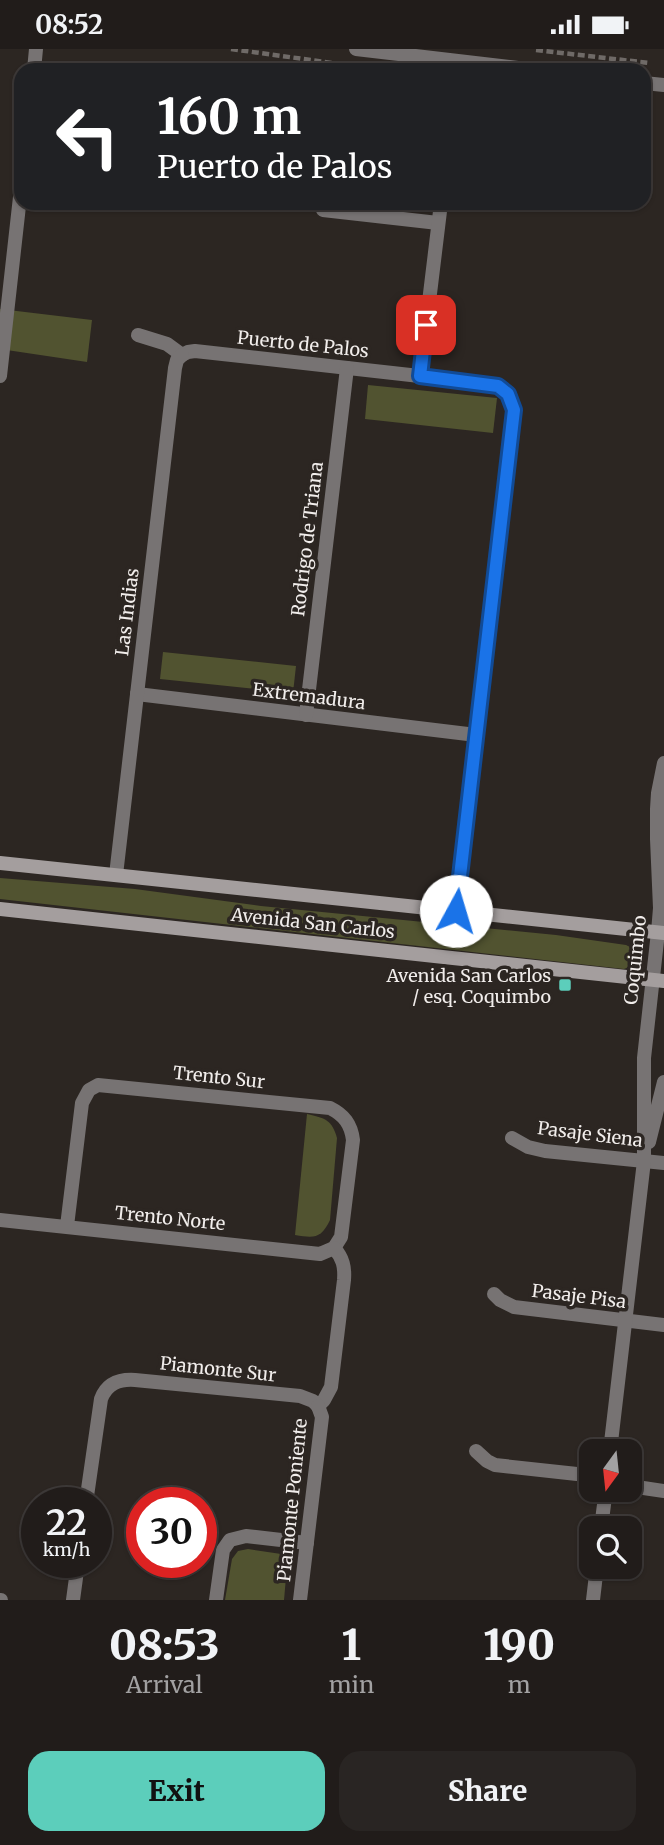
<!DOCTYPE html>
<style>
:root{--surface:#211c1a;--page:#292523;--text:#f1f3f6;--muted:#a2a1a2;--line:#3e3a39;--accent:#5ccebb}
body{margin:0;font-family:Merriweather,serif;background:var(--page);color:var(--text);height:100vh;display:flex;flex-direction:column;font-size:26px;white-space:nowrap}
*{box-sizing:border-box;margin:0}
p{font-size:23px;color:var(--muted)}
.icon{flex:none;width:38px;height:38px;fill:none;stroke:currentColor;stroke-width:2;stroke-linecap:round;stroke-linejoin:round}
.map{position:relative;height:1551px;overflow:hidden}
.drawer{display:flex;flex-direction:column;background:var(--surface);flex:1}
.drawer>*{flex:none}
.guide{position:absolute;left:14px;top:14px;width:637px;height:147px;border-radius:21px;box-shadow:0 2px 5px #0004,0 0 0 2px var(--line);background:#202124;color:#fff;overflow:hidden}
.needle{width:46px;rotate:195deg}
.buttons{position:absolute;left:579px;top:1390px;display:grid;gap:14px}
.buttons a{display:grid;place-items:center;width:63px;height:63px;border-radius:14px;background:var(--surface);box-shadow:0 2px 5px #0004,0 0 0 2px var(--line);font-size:35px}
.speed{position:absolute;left:21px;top:1438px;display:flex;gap:14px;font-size:35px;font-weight:700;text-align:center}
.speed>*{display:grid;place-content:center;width:91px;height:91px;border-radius:50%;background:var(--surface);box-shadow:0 2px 5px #0004,0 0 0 2px var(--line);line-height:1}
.speed small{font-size:18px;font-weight:400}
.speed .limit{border:10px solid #d22;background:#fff;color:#111}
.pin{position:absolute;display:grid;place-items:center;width:60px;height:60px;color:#fff;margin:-30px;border-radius:14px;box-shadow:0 4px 10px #0006}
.me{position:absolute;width:77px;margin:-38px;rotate:6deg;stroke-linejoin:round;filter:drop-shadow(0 0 5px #0008)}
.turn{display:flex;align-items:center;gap:24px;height:147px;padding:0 28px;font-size:32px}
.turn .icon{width:91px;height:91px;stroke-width:2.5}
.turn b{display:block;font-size:49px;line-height:60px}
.eta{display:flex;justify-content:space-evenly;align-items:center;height:119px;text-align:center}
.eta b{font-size:42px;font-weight:800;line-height:49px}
.button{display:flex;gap:14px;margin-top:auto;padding:14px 28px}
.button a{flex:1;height:80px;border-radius:21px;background:var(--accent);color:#111;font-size:28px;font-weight:800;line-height:80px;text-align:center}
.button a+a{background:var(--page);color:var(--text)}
.status{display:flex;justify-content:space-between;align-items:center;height:49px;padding:0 35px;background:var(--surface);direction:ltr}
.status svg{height:19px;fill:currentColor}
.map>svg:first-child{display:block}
.green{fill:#515330}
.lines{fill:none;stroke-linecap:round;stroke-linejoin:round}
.path{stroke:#6f6a67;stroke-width:4.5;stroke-dasharray:7 3.5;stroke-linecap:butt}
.minor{stroke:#777373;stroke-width:14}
.tertiary{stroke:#777373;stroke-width:14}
.secondary{stroke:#a49e9e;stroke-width:14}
.route-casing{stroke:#114b97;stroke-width:18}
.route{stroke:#1a73e8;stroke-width:12}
.poi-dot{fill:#5ccebb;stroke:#2c2622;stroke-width:2.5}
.labels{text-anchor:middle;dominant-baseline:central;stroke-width:7;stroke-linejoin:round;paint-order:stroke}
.street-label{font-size:18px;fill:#f1edeb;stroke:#2c2622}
.poi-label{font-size:18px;fill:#f1edeb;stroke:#2c2622;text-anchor:end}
</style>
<div class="status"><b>08:52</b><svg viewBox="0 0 49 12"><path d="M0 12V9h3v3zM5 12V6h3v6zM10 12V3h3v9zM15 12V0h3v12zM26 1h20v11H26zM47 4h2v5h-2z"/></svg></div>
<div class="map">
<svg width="664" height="1551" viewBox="0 0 664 1551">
<rect width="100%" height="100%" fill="#2c2622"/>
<g class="green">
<polygon points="0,260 92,271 87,313 0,300"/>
<polygon points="368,336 497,349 493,384 365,370"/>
<polygon points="163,603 296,617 293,644 160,630"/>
<polygon points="0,829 135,840 261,857 556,886 626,896 632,899 636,904 636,911 634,916 624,920 0,850"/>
<path d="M307 1065C325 1069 332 1071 337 1089L330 1171C321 1190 314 1189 295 1186Z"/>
<polygon points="248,1500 288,1506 284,1551 225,1551 232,1510 238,1502"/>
</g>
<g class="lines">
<g class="path">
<polyline points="231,0 347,16"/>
<polyline points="536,1 649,14"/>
</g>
<g class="minor">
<polyline points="34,21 36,0"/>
<polyline points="323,161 438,174"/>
<polyline points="138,286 167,295 182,306"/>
<path d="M182 306 188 303 195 302 491 335C508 341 514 352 513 369L456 862"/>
<polyline points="0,327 21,139"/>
<polyline points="420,327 441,154"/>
<polyline points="137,645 476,686"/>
<polyline points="306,666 347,319"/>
<polyline points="116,826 175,319 177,311 182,306"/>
<polyline points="512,1089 528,1098 545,1102 664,1114"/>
<path d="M0 1171 320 1205 334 1199 341 1188 353 1091C351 1075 344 1066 330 1059L98 1036 89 1041 82 1054 67 1177"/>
<polyline points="494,1245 500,1251 514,1258 664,1276"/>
<path d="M318 1357 324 1351 331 1338 344 1231C345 1218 343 1209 334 1199"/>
<polyline points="476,1402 487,1412 495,1416 577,1425 592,1428"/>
<polyline points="630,1437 664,1442"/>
<path d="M86 1454 101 1350C107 1334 119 1330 135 1331L300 1347 313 1352 318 1357"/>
<polyline points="0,1551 1,1551"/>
<polyline points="73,1551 78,1514"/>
<polyline points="216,1551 223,1501 230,1491 246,1487 307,1494"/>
<polyline points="300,1551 322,1368 318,1357"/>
</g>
<g class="tertiary">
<polyline points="356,0 535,21"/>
<polyline points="644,34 664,36"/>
<polyline points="649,1093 664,1033"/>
<polyline points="610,1402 644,1112 644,1009 658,883 660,859 657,790 657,760 658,744 664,714"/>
<polyline points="601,1479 606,1440"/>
<polyline points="593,1551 597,1517"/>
</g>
<g class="secondary">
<polyline points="0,814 664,884"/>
<polyline points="0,860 664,932"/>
</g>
</g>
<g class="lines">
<g class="route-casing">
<polyline id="route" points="426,276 420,327 498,337 508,345 514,361 456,862"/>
</g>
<use href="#route" class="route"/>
</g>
<rect class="poi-dot" x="558" y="929" width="14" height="14" rx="3.5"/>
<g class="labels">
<g class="street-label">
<text transform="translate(303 295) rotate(6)">Puerto de Palos</text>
<text transform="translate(307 490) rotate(-83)">Rodrigo de Triana</text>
<text transform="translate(127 563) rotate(-83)">Las Indias</text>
<text transform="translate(309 647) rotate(7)">Extremadura</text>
<text transform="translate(313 874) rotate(6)">Avenida San Carlos</text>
<text transform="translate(635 911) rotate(-84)">Coquimbo</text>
<text transform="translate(219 1028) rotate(6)">Trento Sur</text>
<text transform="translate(590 1085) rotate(7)">Pasaje Siena</text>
<text transform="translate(170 1169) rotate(6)">Trento Norte</text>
<text transform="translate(579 1247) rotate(7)">Pasaje Pisa</text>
<text transform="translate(218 1320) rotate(6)">Piamonte Sur</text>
<text transform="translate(292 1451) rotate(-84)">Piamonte Poniente</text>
</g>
<g class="poi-label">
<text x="551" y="926">Avenida San Carlos<tspan x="551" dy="21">/ esq. Coquimbo</tspan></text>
</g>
</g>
</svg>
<div class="buttons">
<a><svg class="needle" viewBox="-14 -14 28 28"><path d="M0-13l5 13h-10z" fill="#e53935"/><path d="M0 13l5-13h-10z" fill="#a2a1a2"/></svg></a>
<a><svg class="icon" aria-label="search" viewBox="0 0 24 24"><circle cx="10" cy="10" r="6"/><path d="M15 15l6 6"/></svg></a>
</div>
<div class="speed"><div>22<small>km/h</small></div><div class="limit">30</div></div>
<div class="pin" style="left:426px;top:276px;background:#d93025"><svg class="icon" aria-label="arrive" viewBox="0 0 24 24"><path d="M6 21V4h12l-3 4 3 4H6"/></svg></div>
<svg class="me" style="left:456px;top:862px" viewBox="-20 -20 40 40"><circle r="19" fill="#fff"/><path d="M0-13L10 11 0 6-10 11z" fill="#1a73e8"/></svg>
<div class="guide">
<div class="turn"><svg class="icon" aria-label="left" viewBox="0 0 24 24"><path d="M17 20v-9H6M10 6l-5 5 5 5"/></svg><div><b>160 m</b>Puerto de Palos</div></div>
</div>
</div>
<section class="drawer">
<div class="eta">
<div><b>08:53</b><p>Arrival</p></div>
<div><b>1</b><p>min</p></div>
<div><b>190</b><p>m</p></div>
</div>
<div class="button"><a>Exit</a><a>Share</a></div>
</section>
